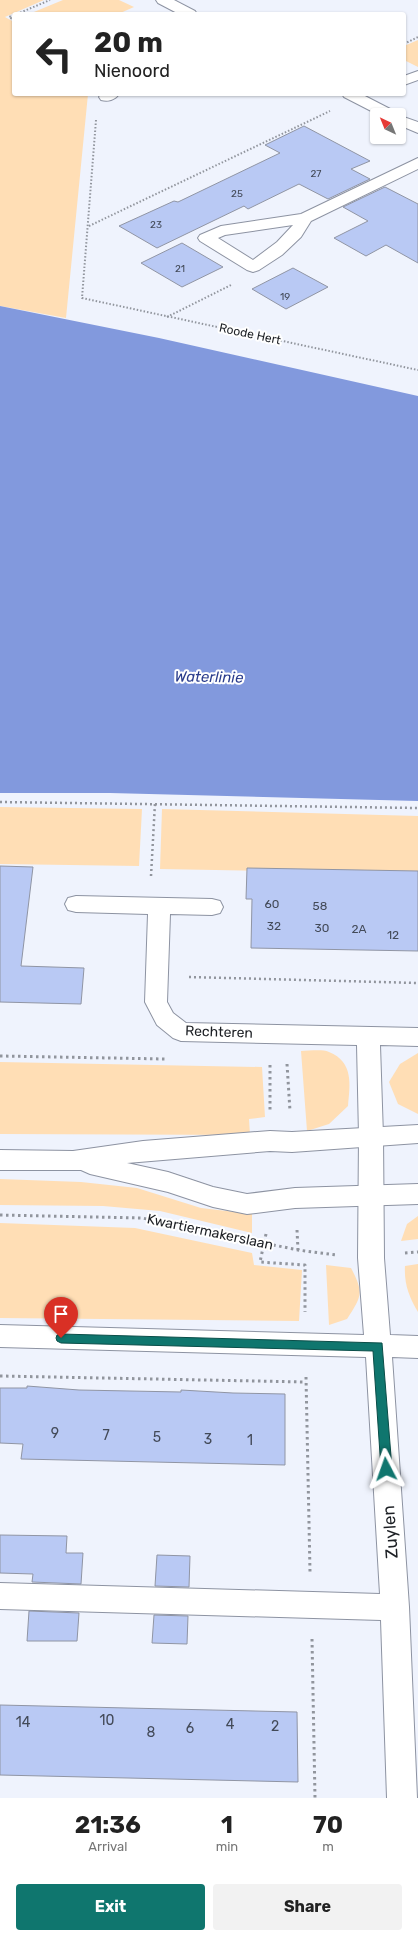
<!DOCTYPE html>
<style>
:root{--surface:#fff;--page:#f2f2f2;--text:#222;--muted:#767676;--accent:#0f766e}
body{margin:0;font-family:Rubik,sans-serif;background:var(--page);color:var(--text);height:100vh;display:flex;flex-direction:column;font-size:15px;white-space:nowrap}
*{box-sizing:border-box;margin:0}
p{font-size:13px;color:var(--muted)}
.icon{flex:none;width:22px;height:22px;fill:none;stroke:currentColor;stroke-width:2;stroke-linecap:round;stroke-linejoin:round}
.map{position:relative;height:1798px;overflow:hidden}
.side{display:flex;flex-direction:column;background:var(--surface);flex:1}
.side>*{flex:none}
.hud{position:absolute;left:12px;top:12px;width:394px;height:84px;border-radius:4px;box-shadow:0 1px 3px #0004;background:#fff;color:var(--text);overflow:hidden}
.needle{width:26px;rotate:317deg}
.fabs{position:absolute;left:370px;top:108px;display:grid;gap:8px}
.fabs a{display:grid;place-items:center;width:36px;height:36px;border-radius:4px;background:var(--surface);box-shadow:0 1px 3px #0004;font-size:20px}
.pin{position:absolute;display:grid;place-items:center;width:34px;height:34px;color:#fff;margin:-41px -17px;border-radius:50% 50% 50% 0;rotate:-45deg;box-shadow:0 0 4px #0007}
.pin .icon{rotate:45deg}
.me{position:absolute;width:44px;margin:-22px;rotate:356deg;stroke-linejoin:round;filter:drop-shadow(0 0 3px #0008)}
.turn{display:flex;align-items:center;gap:14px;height:84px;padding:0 16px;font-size:18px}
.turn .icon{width:52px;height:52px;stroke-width:2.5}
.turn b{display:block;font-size:28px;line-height:34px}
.eta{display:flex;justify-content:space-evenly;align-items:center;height:68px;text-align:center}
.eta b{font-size:24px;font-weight:700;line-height:28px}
.action{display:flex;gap:8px;margin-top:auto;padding:8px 16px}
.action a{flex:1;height:46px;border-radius:4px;background:var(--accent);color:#fff;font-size:16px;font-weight:700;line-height:46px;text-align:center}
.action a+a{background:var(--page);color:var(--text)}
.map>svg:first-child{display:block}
.green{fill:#ffdeb5}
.water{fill:#8299dd}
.building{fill:#b9c9f4;stroke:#9095a4}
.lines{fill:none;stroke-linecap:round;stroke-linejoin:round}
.minor-casing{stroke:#8d93a2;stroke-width:2}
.major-casing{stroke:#8d93a2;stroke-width:2}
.path-far2{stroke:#91959d;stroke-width:2;stroke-dasharray:1.5 2;stroke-linecap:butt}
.path-far1{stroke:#91959d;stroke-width:2.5;stroke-dasharray:2 3;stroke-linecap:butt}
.path{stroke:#91959d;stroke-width:3;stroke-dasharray:2.5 3.5;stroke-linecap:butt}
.minor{fill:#fff;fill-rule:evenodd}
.major{fill:#fff;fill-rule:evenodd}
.route{fill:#0f766e;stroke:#0a4d48}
.labels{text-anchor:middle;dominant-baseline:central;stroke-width:4;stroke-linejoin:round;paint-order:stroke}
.far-number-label{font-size:10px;fill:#434a58}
.far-street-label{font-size:12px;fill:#1c1f24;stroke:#fff}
.number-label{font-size:12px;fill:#434a58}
.street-label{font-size:14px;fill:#1c1f24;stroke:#fff}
.near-number-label{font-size:14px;fill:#434a58}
.water-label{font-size:15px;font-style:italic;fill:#2a3c8c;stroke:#fff}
.near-street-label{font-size:17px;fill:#1c1f24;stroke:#fff}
</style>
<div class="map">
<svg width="418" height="1798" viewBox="0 0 418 1798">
<rect width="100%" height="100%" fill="#eff3fd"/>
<g class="green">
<polygon points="0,0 44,0 5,17 14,22 14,94 88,94 66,318 0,306"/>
<polygon points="63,0 119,0 134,7 118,14 29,14"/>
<polygon points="418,40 418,67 404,60 404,46"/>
<polygon points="0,807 142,809 139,866 0,864"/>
<polygon points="162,809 418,816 418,874 160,869"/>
<path d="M301 1051C309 1051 322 1049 329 1052 354 1062 350 1085 348 1106L329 1124 307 1131Z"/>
<polygon points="418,1053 418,1114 398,1104 389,1082 400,1064"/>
<polygon points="0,1062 262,1067 265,1117 249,1119 250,1135 0,1134"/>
<polygon points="0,1179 81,1182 137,1188 201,1208 252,1214 252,1233 160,1211 103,1206 0,1205"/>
<polygon points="418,1216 418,1239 401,1241 407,1224"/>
<polygon points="0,1223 135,1228 252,1253 254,1265 302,1270 299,1321 0,1318"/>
<path d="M418 1264V1312C409 1297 404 1284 405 1266Z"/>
<path d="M326 1265 351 1268C364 1293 362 1296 347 1319L329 1325Z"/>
</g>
<polygon class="water" points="0,306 159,338 418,396 418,801 110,793 0,793"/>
<g class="building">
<polygon points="304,126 370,161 351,169 370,179 328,199 299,184 248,209 244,206 157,248 119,226 174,201 178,202 280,153 265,145"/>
<polygon points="385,187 418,204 418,263 386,245 366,256 334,238 368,221 343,207"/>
<polygon points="182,243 223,267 182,287 141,263"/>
<polygon points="293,268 328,287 286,309 252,289"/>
<polygon points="0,866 33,867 21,966 84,968 81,1004 0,1002"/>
<polygon points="247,868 418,871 418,951 251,948 252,899 246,899"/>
<polygon points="27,1386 79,1390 181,1392 181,1390 233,1393 285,1394 285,1465 21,1459 23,1444 0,1443 0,1388 27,1388"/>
<polygon points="0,1535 67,1536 66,1553 83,1553 81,1584 32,1582 33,1574 0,1573"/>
<polygon points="157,1555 190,1556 189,1587 155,1586"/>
<polygon points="29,1611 79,1613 77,1641 27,1641"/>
<polygon points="154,1615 188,1616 187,1644 152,1643"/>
<polygon points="0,1705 297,1712 298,1782 0,1775"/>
</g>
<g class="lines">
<g class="minor-casing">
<g id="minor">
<polygon points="156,0 174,0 195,11 197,14 179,14 158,3"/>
<polygon points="418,71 418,80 404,85 404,76"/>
<path d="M101 94H119C115 100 108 102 101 100L99 97Z"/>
<polygon points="342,94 361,94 396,112 398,115 418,122 418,133 399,125 399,115 379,115 344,97"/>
<path d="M418 158V169L311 221 301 237 282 255 259 270 253 272 247 270 200 241 198 238 200 235 221 226 301 214ZM293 225 277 242 253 260 218 238 225 235Z"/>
<polygon points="76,896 212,899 220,901 223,907 220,913 212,915 170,914 167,1002 173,1013 186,1023 418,1028 418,1046 380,1045 383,1136 384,1258 390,1335 418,1336 418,1358 392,1357 409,1607 417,1798 387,1798 381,1620 0,1609 0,1583 380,1594 366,1357 0,1347 0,1325 364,1335 358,1258 359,1136 357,1045 181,1041 173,1038 157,1025 145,1002 148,914 76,912 68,910 65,904 68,898"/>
</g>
</g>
<g class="major-casing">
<polygon id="major" points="418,1125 418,1143 292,1152 270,1151 127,1163 168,1172 213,1187 247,1194 295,1188 418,1184 418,1204 295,1208 247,1214 213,1207 168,1192 90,1174 81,1170 0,1170 0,1150 73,1151 143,1141 270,1131 292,1132"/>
</g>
<g class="path-far2">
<polyline points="17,14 50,0"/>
<polyline points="14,15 9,17 14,20"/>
<polyline points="404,44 418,37"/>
<polyline points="96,120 82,298 418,370"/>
<polyline points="89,226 330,111"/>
<polyline points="167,317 231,285"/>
</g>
<g class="path-far1">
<polyline points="0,802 418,808"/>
<polyline points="151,876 155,803"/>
<polyline points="189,977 418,983"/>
</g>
<g class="path">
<polyline points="0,1056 165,1059"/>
<polyline points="287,1064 290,1111"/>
<polyline points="270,1065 270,1110"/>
<polyline points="0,1215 142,1218 298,1250 336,1255"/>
<polyline points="297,1230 298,1250"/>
<polyline points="266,1234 260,1262 305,1265 305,1312"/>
<polyline points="405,1253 418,1252"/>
<polyline points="0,1376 306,1382"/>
<polyline points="306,1377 310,1572"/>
<polyline points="312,1639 315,1798"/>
</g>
<use href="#minor" class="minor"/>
<use href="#major" class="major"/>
</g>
<polygon class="route" points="61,1334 382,1343 392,1469 390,1472 386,1474 382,1472 381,1469 373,1351 61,1343 57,1341 56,1338 57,1335"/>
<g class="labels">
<g class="far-number-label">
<text x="316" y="174">27</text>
<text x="237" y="194">25</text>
<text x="156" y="225">23</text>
<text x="180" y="269">21</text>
<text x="285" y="297">19</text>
</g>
<g class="far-street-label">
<text transform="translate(250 334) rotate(12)">Roode Hert</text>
</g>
<g class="number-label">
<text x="272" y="904">60</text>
<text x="320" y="906">58</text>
<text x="274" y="926">32</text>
<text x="322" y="928">30</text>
<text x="359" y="929">2A</text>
<text x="393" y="935">12</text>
</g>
<g class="street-label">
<text transform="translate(219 1032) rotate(2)">Rechteren</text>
<text transform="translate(210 1232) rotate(12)">Kwartiermakerslaan</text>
</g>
<g class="near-number-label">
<text x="55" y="1433">9</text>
<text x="106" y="1435">7</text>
<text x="157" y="1437">5</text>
<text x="208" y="1439">3</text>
<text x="250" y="1440">1</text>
<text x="107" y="1720">10</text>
<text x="23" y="1722">14</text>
<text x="230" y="1724">4</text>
<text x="275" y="1726">2</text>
<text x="190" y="1728">6</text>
<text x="151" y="1732">8</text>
</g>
<g class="water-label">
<text transform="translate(209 677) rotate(1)">Waterlinie</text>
</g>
<g class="near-street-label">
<text transform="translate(390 1532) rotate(-94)">Zuylen</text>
</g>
</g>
</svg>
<div class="fabs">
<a><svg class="needle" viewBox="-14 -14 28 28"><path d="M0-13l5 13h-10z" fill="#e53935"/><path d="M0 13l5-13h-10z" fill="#767676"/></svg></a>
</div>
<div class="pin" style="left:61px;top:1338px;background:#d93025"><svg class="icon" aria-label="arrive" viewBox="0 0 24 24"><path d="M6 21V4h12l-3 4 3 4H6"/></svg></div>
<svg class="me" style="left:386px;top:1469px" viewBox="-20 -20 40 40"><path d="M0-17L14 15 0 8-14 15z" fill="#0f766e" stroke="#fff" stroke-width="4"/></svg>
<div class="hud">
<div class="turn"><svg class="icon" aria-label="left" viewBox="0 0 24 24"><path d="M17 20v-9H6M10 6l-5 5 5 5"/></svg><div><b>20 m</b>Nienoord</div></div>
</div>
</div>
<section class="side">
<div class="eta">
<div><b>21:36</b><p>Arrival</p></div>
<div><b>1</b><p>min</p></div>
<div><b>70</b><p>m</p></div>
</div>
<div class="action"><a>Exit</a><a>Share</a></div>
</section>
